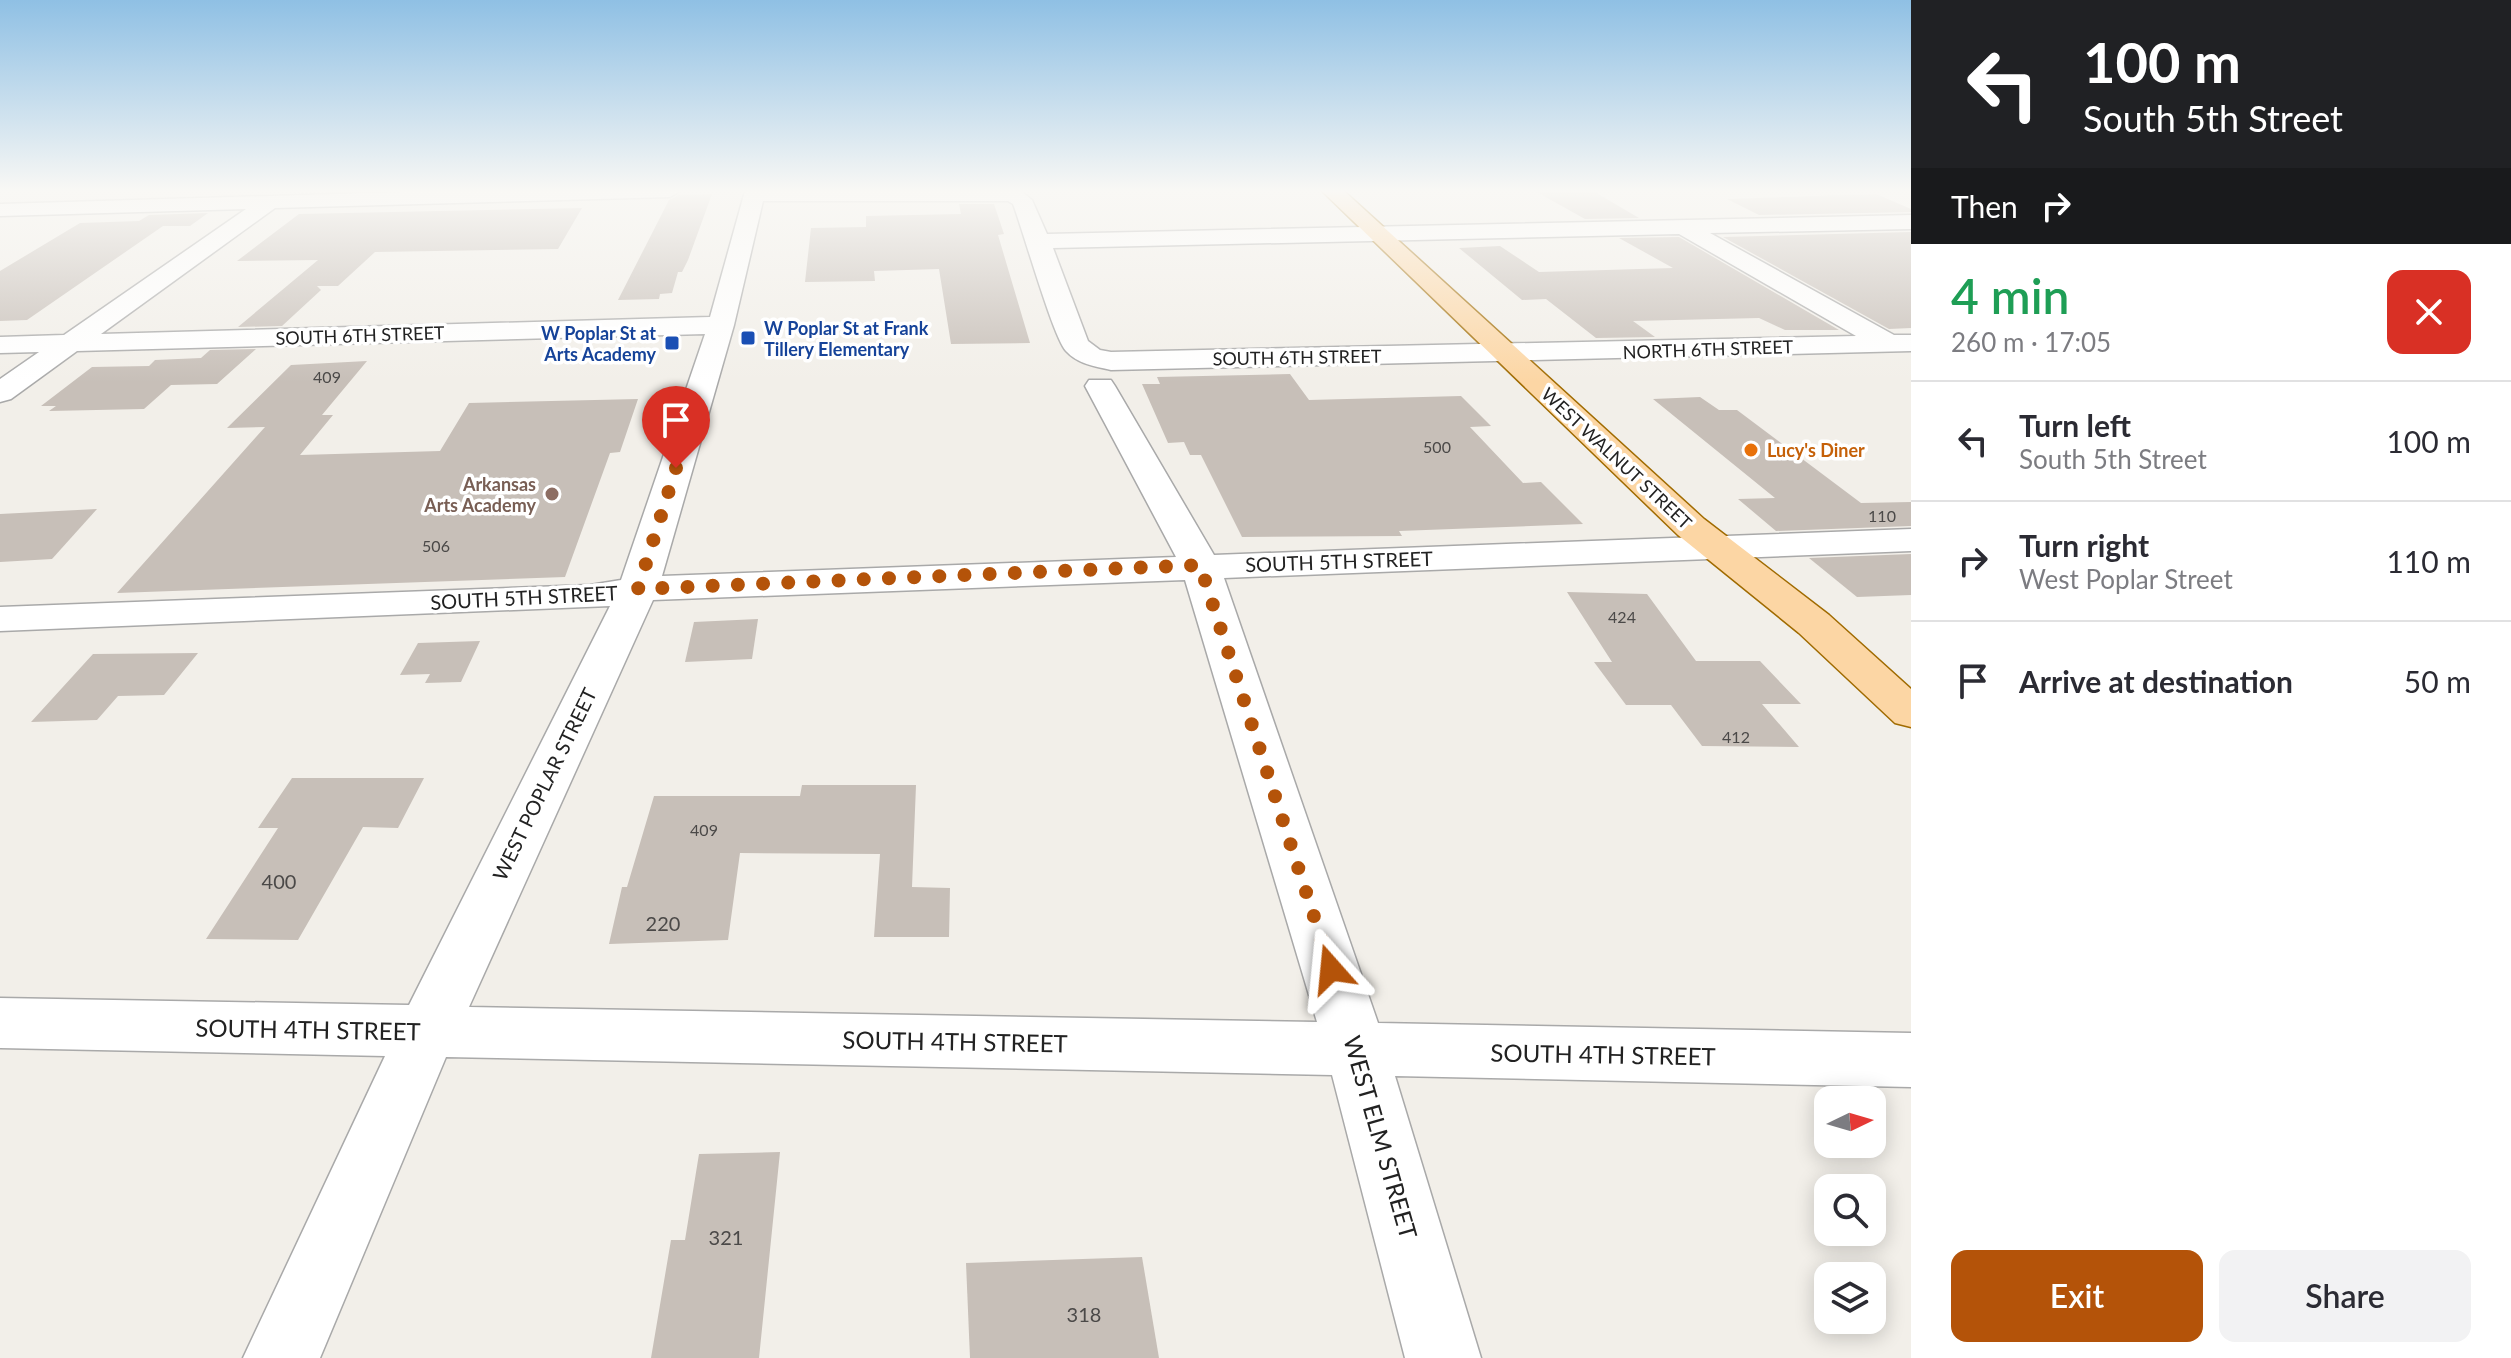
<!DOCTYPE html>
<meta charset="utf-8">
<style>
:root{--surface:#fff;--page:#f2f2f3;--text:#2b2b33;--muted:#7c7c81;--line:#e1e1e2;--accent:#b45309}
body{margin:0;font-family:Lato,sans-serif;background:var(--page);color:var(--text);height:100vh;display:flex;flex-direction:column;font-size:30px;white-space:nowrap}
*{box-sizing:border-box;margin:0}
p{font-size:26px;color:var(--muted)}
.icon{flex:none;width:44px;height:44px;fill:none;stroke:currentColor;stroke-width:2;stroke-linecap:round;stroke-linejoin:round}
.map{position:relative;flex:1;overflow:hidden}
.details{display:flex;flex-direction:column;background:var(--surface);width:600px}
.details>*{flex:none}
.banner{background:#202124;color:#fff;overflow:hidden}
.needle{width:52px;rotate:85deg}
.controls{position:absolute;left:1814px;top:1086px;display:grid;gap:16px}
.controls a{display:grid;place-items:center;width:72px;height:72px;border-radius:16px;background:var(--surface);box-shadow:0 4px 20px #0003;font-size:40px}
.pin{position:absolute;display:grid;place-items:center;width:68px;height:68px;color:#fff;margin:-82px -34px;border-radius:50% 50% 50% 0;rotate:-45deg;box-shadow:0 0 8px #0007}
.pin .icon{rotate:45deg}
.me{position:absolute;width:88px;margin:-44px;rotate:342deg;stroke-linejoin:round;filter:drop-shadow(0 0 6px #0008)}
.turn{display:flex;align-items:center;gap:28px;height:168px;padding:0 40px;font-size:36px}
.turn .icon{width:104px;height:104px;stroke-width:2.5}
.turn b{display:block;font-size:56px;line-height:68px}
.then{display:flex;align-items:center;height:76px;padding:0 40px;background:#0003;gap:16px;font-size:30px}
.round{display:grid;place-items:center;flex:none;width:84px;height:84px;border-radius:16px;background:var(--page)}
.head{display:flex;align-items:center;justify-content:space-between;height:136px;padding:0 40px}
h1{font-size:48px;font-weight:600;line-height:60px;color:#1e9e55}
.action{display:flex;gap:16px;margin-top:auto;padding:16px 40px}
.action a{flex:1;height:92px;border-radius:16px;background:var(--accent);color:#fff;font-size:32px;font-weight:600;line-height:92px;text-align:center}
.action a+a{background:var(--page);color:var(--text)}
ul{padding:0;list-style:none}
li{display:flex;align-items:center;gap:24px;height:120px;padding:0 40px;border-top:2px solid var(--line)}
li div{flex:1}
li b{display:block;font-size:30px}
li em{font-style:normal}
main{display:flex;flex:1;min-height:0}
.map>svg:first-child{display:block}
.building{fill:#c7bfb8}
.lines{fill:none;stroke-linecap:round;stroke-linejoin:round}
.minor-casing{stroke:#a9a9a9;stroke-width:3}
.major-casing{stroke:#a06b00;stroke-width:3}
.minor{fill:#fff;fill-rule:evenodd}
.major{fill:#fcd6a4;fill-rule:evenodd}
.route{stroke:#b45309;stroke-width:14;stroke-dasharray:0 25.2}
.transit-dot{fill:#1a4fb4;stroke:#fff;stroke-width:3}
.food-dot{fill:#e8710a;stroke:#fff;stroke-width:3}
.education-dot{fill:#8d6e63;stroke:#fff;stroke-width:3}
.labels{text-anchor:middle;dominant-baseline:central;stroke-width:7;stroke-linejoin:round;paint-order:stroke}
.number-label{font-size:16px;fill:#4b4948}
.far-transit-label{font-size:18px;font-weight:bold;fill:#164399;stroke:#fff;text-anchor:start}
.far-street-label{font-size:18px;fill:#222;stroke:#fff}
.far-food-label{font-size:18px;font-weight:bold;fill:#c56008;stroke:#fff;text-anchor:start}
.far-education-label{font-size:18px;font-weight:bold;fill:#785e54;stroke:#fff;text-anchor:end}
.street-label{font-size:20px;fill:#222;stroke:#fff}
.near-number-label{font-size:20px;fill:#4b4948}
.near-street-label{font-size:24px;fill:#222;stroke:#fff}
</style>
<main>
<div class="map">
<svg width="1911" height="1358" viewBox="0 0 1911 1358">
<rect width="100%" height="100%" fill="#f2efe9"/>
<g class="building">
<polygon points="1535,191 1593,191 1639,218 1585,219"/>
<polygon points="712,194 688,260 682,272 678,272 672,293 660,294 659,299 618,300 669,200 679,195"/>
<polygon points="1876,194 1911,209 1911,212 1759,215 1727,199"/>
<polygon points="959,204 994,204 1004,234 998,235 1030,343 951,344 939,269 874,271 875,281 805,282 811,228 866,227 866,216 961,214"/>
<polygon points="582,208 558,249 375,252 338,286 317,286 321,290 282,326 238,327 318,260 237,261 299,214"/>
<polygon points="208,213 190,226 163,226 27,320 0,321 0,271 80,223 139,221 149,215"/>
<polygon points="1911,232 1911,328 1889,329 1723,237"/>
<polygon points="1679,237 1839,330 1785,330 1759,318 1633,321 1655,337 1596,338 1546,299 1522,300 1459,248 1500,246 1539,272 1673,268 1619,238"/>
<polygon points="256,349 217,384 171,385 144,409 49,411 56,406 41,406 92,367 149,366 155,360 201,358 210,350"/>
<polygon points="367,361 322,415 333,415 300,455 440,451 469,403 638,399 620,452 610,453 565,577 117,593 265,427 227,428 291,365"/>
<polygon points="1290,374 1309,400 1461,396 1491,426 1470,427 1523,483 1541,482 1583,524 1399,531 1402,536 1242,537 1201,455 1190,455 1184,442 1168,443 1142,384 1160,384 1157,377"/>
<polygon points="1700,397 1719,410 1737,410 1861,503 1911,502 1911,526 1776,531 1738,499 1775,498 1653,399"/>
<polygon points="97,509 52,559 0,562 0,514"/>
<polygon points="1911,554 1911,595 1857,597 1809,558"/>
<polygon points="1567,592 1647,594 1696,661 1760,661 1801,704 1762,704 1799,747 1702,746 1671,705 1626,705 1594,662 1612,662"/>
<polygon points="758,619 752,659 685,662 694,622"/>
<polygon points="480,641 461,682 425,683 430,674 400,675 418,643"/>
<polygon points="198,653 164,695 118,696 97,720 31,722 93,654"/>
<polygon points="292,778 424,778 398,828 363,827 298,940 206,939 278,828 258,828"/>
<polygon points="802,785 916,785 912,887 950,888 949,937 874,937 880,854 740,853 728,940 609,944 622,887 627,887 654,796 800,796"/>
<polygon points="780,1152 759,1358 651,1358 671,1240 685,1240 699,1154"/>
<polygon points="1142,1257 1159,1358 970,1358 966,1263"/>
</g>
<g class="lines">
<g class="minor-casing">
<path id="minor" d="M435 191H680L670 197 275 208 101 334 710 317 745 191H1021L1032 200 1047 234 1911 215V229L1710 233 1894 335H1911V351L1111 370C1094 366 1078 364 1066 351 1053 337 1023 230 1013 204L1008 201H763L734 325 662 576 1176 557 1085 386 1089 380H1111L1115 386 1214 555 1911 529V551L1224 578 1378 1023 1911 1033V1087L1395 1076 1481 1358H1405L1332 1075 446 1057 320 1358H243L385 1056 0 1048V998L409 1005 610 606 0 631V607L590 585 621 580 705 334 77 351 11 399 0 402V379L39 352 0 353V337L64 335 246 209 0 216V204ZM1679 234 1856 336 1111 352 1100 350 1088 341 1053 248ZM1185 580 1317 1022 469 1007 653 600Z"/>
</g>
<g class="major-casing">
<polygon id="major" points="1322,191 1344,191 1704,519 1829,615 1911,689 1911,727 1895,723 1799,633 1678,535"/>
</g>
<use href="#minor" class="minor"/>
<use href="#major" class="major"/>
</g>
<linearGradient id="sky" x2="0" y2="1"><stop stop-color="#8fc0e4"/><stop offset="0.5" stop-color="#f9f8f5"/><stop offset="1" stop-color="#f9f8f5" stop-opacity="0"/></linearGradient>
<rect width="1911" height="382" fill="url(#sky)"/>
<g class="lines">
<polyline class="route" points="676,468 638,589 1200,565 1331,969"/>
</g>
<g class="transit-dot">
<rect x="740" y="330" width="16" height="16" rx="4"/>
<rect x="664" y="335" width="16" height="16" rx="4"/>
</g>
<circle class="food-dot" cx="1751" cy="450" r="8"/>
<circle class="education-dot" cx="552" cy="494" r="8"/>
<g class="labels">
<g class="number-label">
<text x="327" y="376">409</text>
<text x="1437" y="446">500</text>
<text x="1882" y="515">110</text>
<text x="436" y="545">506</text>
<text x="1622" y="616">424</text>
<text x="1736" y="736">412</text>
<text x="704" y="829">409</text>
</g>
<g class="far-transit-label">
<text x="764" y="328">W Poplar St at Frank<tspan x="764" dy="21">Tillery Elementary</tspan></text>
<text x="656" y="333" text-anchor="end">W Poplar St at<tspan x="656" dy="21">Arts Academy</tspan></text>
</g>
<g class="far-street-label">
<text transform="translate(360 335) rotate(-2)">SOUTH 6TH STREET</text>
<text transform="translate(1708 349) rotate(-2)">NORTH 6TH STREET</text>
<text transform="translate(1297 357) rotate(-1)">SOUTH 6TH STREET</text>
<text transform="translate(1617 458) rotate(43)">WEST WALNUT STREET</text>
</g>
<g class="far-food-label">
<text x="1767" y="450">Lucy's Diner</text>
</g>
<g class="far-education-label">
<text x="536" y="484">Arkansas<tspan x="536" dy="21">Arts Academy</tspan></text>
</g>
<g class="street-label">
<text transform="translate(1339 561) rotate(-2)">SOUTH 5TH STREET</text>
<text transform="translate(524 597) rotate(-3)">SOUTH 5TH STREET</text>
<text transform="translate(544 784) rotate(-64)">WEST POPLAR STREET</text>
</g>
<g class="near-number-label">
<text x="279" y="881">400</text>
<text x="663" y="923">220</text>
<text x="726" y="1237">321</text>
<text x="1084" y="1314">318</text>
</g>
<g class="near-street-label">
<text transform="translate(308 1029) rotate(1)">SOUTH 4TH STREET</text>
<text transform="translate(955 1041) rotate(1)">SOUTH 4TH STREET</text>
<text transform="translate(1603 1054) rotate(1)">SOUTH 4TH STREET</text>
<text transform="translate(1381 1137) rotate(74)">WEST ELM STREET</text>
</g>
</g>
</svg>
<div class="controls">
<a><svg class="needle" viewBox="-14 -14 28 28"><path d="M0-13l5 13h-10z" fill="#e53935"/><path d="M0 13l5-13h-10z" fill="#7c7c81"/></svg></a>
<a><svg class="icon" aria-label="search" viewBox="0 0 24 24"><circle cx="10" cy="10" r="6"/><path d="M15 15l6 6"/></svg></a>
<a><svg class="icon" aria-label="layers" viewBox="0 0 24 24"><path d="M12 4l9 5-9 5-9-5zM3 14l9 5 9-5"/></svg></a>
</div>
<div class="pin" style="left:676px;top:468px;background:#d93025"><svg class="icon" aria-label="arrive" viewBox="0 0 24 24"><path d="M6 21V4h12l-3 4 3 4H6"/></svg></div>
<svg class="me" style="left:1331px;top:969px" viewBox="-20 -20 40 40"><path d="M0-17L14 15 0 8-14 15z" fill="#b45309" stroke="#fff" stroke-width="4"/></svg>
</div>
<section class="details">
<div class="banner">
<div class="turn"><svg class="icon" aria-label="left" viewBox="0 0 24 24"><path d="M17 20v-9H6M10 6l-5 5 5 5"/></svg><div><b>100 m</b>South 5th Street</div></div>
<div class="then">Then<svg class="icon" aria-label="right" viewBox="0 0 24 24"><path d="M7 20v-9h11M14 6l5 5-5 5"/></svg></div>
</div>
<div class="head"><div><h1>4 min</h1><p>260 m · 17:05</p></div><a class="round" style="background:#d93025;color:#fff"><svg class="icon" aria-label="close" viewBox="0 0 24 24"><path d="M6 6l12 12M18 6L6 18"/></svg></a></div>
<ul>
<li><svg class="icon" aria-label="left" viewBox="0 0 24 24"><path d="M17 20v-9H6M10 6l-5 5 5 5"/></svg><div><b>Turn left</b><p>South 5th Street</p></div><em>100 m</em></li>
<li><svg class="icon" aria-label="right" viewBox="0 0 24 24"><path d="M7 20v-9h11M14 6l5 5-5 5"/></svg><div><b>Turn right</b><p>West Poplar Street</p></div><em>110 m</em></li>
<li><svg class="icon" aria-label="arrive" viewBox="0 0 24 24"><path d="M6 21V4h12l-3 4 3 4H6"/></svg><div><b>Arrive at destination</b></div><em>50 m</em></li>
</ul>
<div class="action"><a>Exit</a><a>Share</a></div>
</section>
</main>
